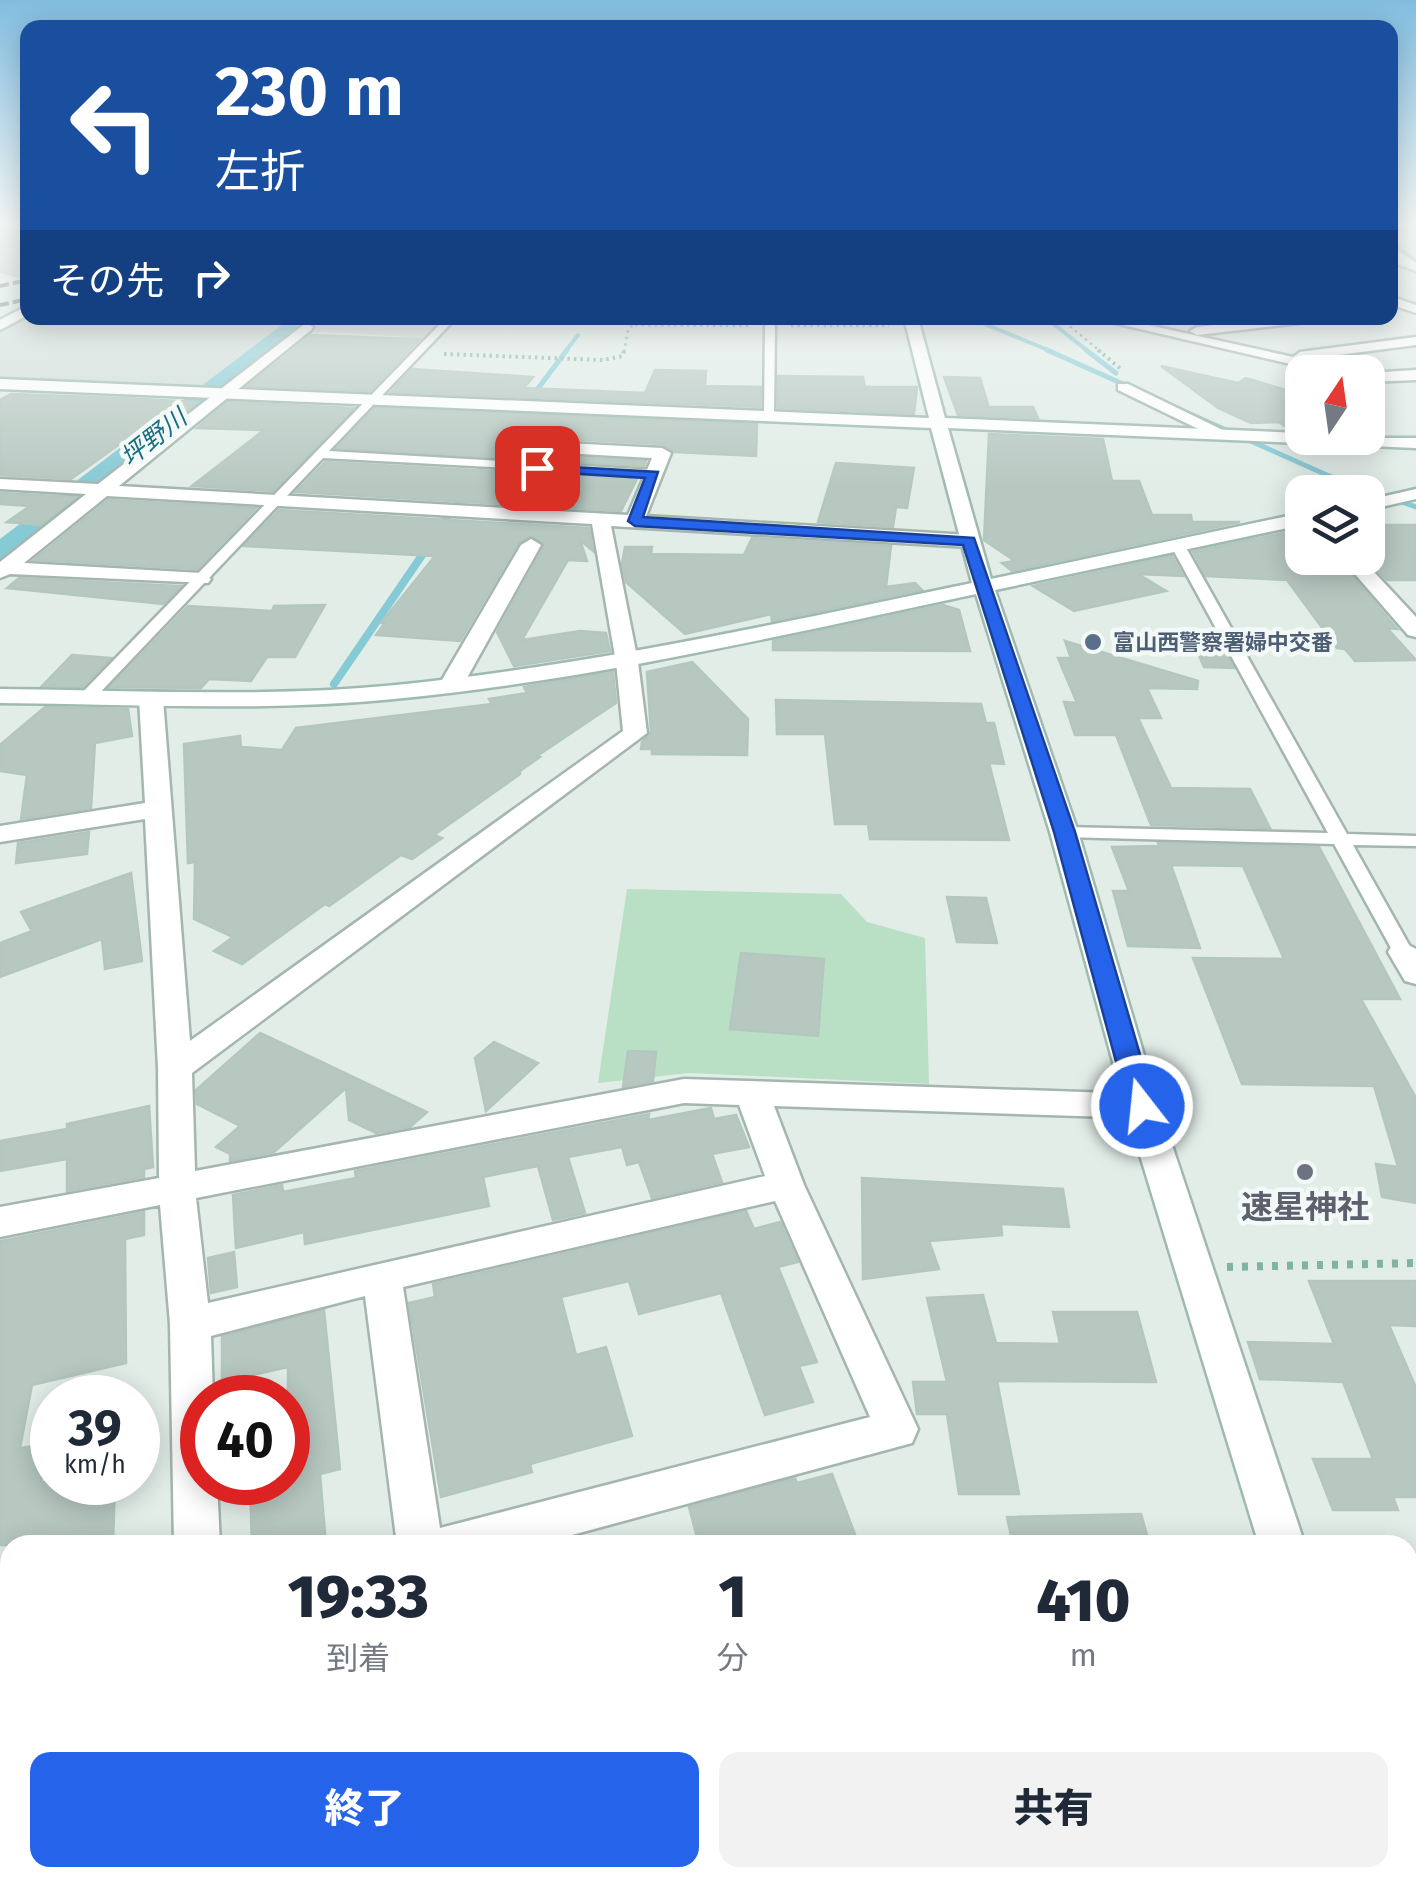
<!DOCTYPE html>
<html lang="ja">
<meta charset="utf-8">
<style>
:root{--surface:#fff;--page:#f2f2f3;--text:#1f2937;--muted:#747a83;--accent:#2563eb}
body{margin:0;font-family:"Fira Sans","Noto Sans JP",sans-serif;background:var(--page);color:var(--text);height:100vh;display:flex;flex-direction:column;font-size:38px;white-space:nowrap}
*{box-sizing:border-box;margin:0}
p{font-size:32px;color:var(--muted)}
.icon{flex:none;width:55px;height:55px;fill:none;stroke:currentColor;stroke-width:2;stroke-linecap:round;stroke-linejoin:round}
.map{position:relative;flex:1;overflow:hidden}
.panel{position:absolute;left:0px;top:1535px;width:1418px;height:352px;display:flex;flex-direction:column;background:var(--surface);border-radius:30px 30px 0 0;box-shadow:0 5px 25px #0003}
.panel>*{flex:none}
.hud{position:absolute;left:20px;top:20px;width:1378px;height:305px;border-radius:20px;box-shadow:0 5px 25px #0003;background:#1a4fa0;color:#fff;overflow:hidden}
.needle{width:65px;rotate:13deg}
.controls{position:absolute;left:1285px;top:355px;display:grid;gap:20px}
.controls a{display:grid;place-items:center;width:100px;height:100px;border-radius:20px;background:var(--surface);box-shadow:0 5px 25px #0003;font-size:50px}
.speed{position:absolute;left:30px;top:1375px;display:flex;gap:20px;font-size:50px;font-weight:700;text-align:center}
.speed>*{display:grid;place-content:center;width:130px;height:130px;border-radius:50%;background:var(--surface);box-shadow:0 5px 25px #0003;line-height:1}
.speed small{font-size:25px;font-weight:400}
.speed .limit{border:15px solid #d22;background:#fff;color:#111}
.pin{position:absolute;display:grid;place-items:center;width:85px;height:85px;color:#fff;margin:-42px;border-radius:20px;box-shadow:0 5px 15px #0006}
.me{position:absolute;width:110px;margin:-55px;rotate:344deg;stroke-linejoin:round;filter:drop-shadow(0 0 8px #0008)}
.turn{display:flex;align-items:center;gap:35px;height:210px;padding:0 30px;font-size:45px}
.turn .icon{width:130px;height:130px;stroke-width:2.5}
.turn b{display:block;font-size:70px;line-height:85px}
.then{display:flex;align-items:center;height:95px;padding:0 30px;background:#0003;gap:20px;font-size:38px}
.eta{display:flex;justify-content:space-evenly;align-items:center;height:170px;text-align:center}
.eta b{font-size:60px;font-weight:800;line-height:70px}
.primary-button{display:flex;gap:20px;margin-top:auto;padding:20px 30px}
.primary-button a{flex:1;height:115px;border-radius:20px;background:var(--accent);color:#fff;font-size:40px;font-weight:800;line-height:115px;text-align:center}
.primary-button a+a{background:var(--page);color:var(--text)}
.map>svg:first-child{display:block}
.built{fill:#d0ddd7}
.green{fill:#b9e0c4}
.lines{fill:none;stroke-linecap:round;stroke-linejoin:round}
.stream-far2{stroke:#86cad6;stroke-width:4}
.stream-far1{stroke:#86cad6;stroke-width:5}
.stream{stroke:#86cad6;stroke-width:8}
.river{fill:#86cad6;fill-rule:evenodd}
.building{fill:#b7c8c1;stroke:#b4c7bf;stroke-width:2.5}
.lane-casing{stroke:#a4b6af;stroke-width:5}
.street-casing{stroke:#a4b6af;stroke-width:5}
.secondary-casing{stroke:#9fbab0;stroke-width:5}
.path-far2{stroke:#80b3a3;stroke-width:2.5;stroke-dasharray:2.5 4;stroke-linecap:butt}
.path-far1{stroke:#80b3a3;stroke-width:4;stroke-dasharray:2.5 4;stroke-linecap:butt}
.path{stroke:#80b3a3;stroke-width:8;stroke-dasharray:6 9;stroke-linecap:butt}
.lane{fill:#fff;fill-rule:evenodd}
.street{fill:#fff;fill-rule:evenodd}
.secondary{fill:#fff;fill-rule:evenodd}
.rail{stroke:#5b7b72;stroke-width:4;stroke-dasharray:9 4;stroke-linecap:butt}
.route{fill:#2563eb;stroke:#184099;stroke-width:2.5}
.service-dot{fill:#5c6f8a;stroke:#f3f9f6;stroke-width:4}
.worship-dot{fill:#6b7280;stroke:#f3f9f6;stroke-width:4}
.labels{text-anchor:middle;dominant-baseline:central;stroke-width:9;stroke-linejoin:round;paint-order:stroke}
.far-service-label{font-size:22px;font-weight:bold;fill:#4e5e75;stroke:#f3f9f6;text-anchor:start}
.far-water-label{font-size:25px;font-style:italic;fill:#166e80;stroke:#f3f9f6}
.near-worship-label{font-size:32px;font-weight:bold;fill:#5b616d;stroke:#f3f9f6}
</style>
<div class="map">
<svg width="1416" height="1886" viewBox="0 0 1416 1886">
<rect width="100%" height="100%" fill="#e2ede8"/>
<g class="built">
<polygon points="27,317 28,318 292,318 203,388 0,380 0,332"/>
<polygon points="326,318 446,318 426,338 308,331"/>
</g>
<polygon class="green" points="627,889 841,894 867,922 925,938 929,1084 689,1073 598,1083"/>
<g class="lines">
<g class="stream-far2">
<polyline points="1390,241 1416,261"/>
<polyline points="970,318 1053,352"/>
<polyline points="1046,318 1089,352"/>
<polyline points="565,352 578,335"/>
</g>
<g class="stream-far1">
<polyline points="1047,350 1338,480 1416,507"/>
<polyline points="1086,350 1116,373"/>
<polyline points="512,423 567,350"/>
<polyline points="446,520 496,446"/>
</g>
<g class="stream">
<polyline points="438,531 447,517"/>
<polyline points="334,684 429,545"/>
</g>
<polygon class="river" points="291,318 322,318 15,568 0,571 0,539"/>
</g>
<g class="building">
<polygon points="0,223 28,223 28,279 0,272"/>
<polygon points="311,335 385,338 420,339 370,391 248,386"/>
<polygon points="1161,366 1238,383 1246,378 1302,395 1302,429 1289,429 1279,422 1251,423 1218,408"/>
<polygon points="412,369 533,377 524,388 645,393 655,370 706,371 705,386 761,387 760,407 391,392"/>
<polygon points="778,376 863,377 865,387 917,387 914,414 778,408"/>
<polygon points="944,377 980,378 990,411 990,407 1033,407 1038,418 958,415"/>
<polygon points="11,394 123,398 198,402 166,427 145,426 71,479 0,475 0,400"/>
<polygon points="228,402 354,408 273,491 192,486 264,430 197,428"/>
<polygon points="375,408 757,424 756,456 675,452 662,444 508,436 496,444 508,454 646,461 644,466 337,448"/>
<polygon points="989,434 1103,439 1112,481 1139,481 1152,515 1191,515 1192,522 1240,522 1012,571 1002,563 1015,561 984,540"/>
<polygon points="325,462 637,479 621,511 296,492"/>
<polygon points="836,463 914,468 907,508 896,507 893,527 818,522"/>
<polygon points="0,493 76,497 41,525 7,522 30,506 0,504"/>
<polygon points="108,500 256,508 197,569 34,560"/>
<polygon points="279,510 589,528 593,551 580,540 587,561 568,560 522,640 580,631 606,633 610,651 514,666 497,632 544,547 533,536 518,543 460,641 376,635 385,623 381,623 435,556 244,546"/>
<polygon points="1368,525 1416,525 1416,580 1387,580 1366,558"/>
<polygon points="1302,529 1302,558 1337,558 1397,629 1387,628 1416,660 1355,661 1345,649 1337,648 1287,580 1206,576 1193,552"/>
<polygon points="752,538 891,546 886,587 915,583 922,590 772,621 771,614 685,634 626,582 622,564 625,547 652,547 651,554 744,555"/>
<polygon points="1172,556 1183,576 1138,574 1166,591 1074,611 1033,586"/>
<polygon points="19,578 181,586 163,604 7,588"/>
<polygon points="325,605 295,657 267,657 251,681 209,679 201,688 110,687 188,606 272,611 274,606"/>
<polygon points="943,605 959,610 970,651 773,650 773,641"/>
<polygon points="1189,632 1214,632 1234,668 1204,667"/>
<polygon points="1065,641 1198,681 1197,689 1147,688 1161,718 1138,718 1171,788 1250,789 1270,828 1151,825 1116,735 1075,735 1064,702 1077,703 1058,658 1071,658"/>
<polygon points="72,655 111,658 83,687 42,686"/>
<polygon points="692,662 748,719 747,755 652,754 652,749 641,749 642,742 651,733 647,672"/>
<polygon points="613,672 616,703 537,756 540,757 520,771 520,774 434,835 442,838 412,859 401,855 329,906 325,904 242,964 214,951 233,937 194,919 195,862 188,863 184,744 240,736 241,747 282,750 296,728 492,704 489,699 527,693 524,687"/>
<polygon points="776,700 981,704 986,723 994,723 1004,764 989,763 1009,840 870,839 868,824 835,824 825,734 777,734"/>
<polygon points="45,707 128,709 132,736 95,743 91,808 21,819 27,775 0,771 0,745"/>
<polygon points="89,832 87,854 16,863 18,843"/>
<polygon points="1158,843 1319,847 1400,999 1361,999 1416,1098 1416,1203 1382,1197 1376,1164 1398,1167 1374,1086 1242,1084 1193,958 1284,959 1243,866 1171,865 1200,948 1128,946 1113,891 1129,891 1112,847 1159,846"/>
<polygon points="131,873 142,961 105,969 102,939 0,977 0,943 32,931 21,912"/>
<polygon points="947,897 986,898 997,943 957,942"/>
<polygon points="741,953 824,959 818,1036 730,1029"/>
<polygon points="260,1033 311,1057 427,1112 410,1127 376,1133 349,1120 346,1088 274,1152 230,1161 230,1154 216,1147 240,1126 197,1104 196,1090"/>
<polygon points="494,1042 538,1063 486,1111 475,1058"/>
<polygon points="628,1051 656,1052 653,1081 623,1087"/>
<polygon points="149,1106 153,1167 144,1169 144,1177 67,1191 67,1159 0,1171 0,1141 67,1129 67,1124"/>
<polygon points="711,1108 714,1119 736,1115 749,1147 712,1154 722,1182 652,1198 639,1162 627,1165 622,1147 568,1157 585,1213 553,1220 538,1166 483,1177 489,1206 305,1244 304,1232 236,1248 233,1195 282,1185 283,1192 356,1178 355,1171 649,1114 648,1120"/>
<polygon points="862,1178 1063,1189 1069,1227 1001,1224 1002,1235 929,1241 939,1269 863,1279"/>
<polygon points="746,1211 754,1229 780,1222 798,1262 778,1267 817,1362 799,1366 813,1402 765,1415 721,1293 639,1314 629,1281 561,1297 576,1355 606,1347 632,1436 530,1464 532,1472 441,1497 409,1303 435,1297 433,1284"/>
<polygon points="144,1212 144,1235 125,1239 126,1363 32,1385 20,1448 48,1444 41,1482 115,1482 113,1545 0,1545 1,1241"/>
<polygon points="234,1252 237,1287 211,1293 208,1258"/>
<polygon points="1309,1281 1416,1281 1416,1326 1389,1325 1416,1388 1416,1497 1393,1497 1398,1510 1333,1510 1313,1459 1373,1459 1343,1382 1260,1379 1248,1342 1334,1344"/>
<polygon points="983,1295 996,1343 1060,1344 1053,1312 1137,1312 1156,1382 997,1381 1019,1494 959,1494 947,1414 917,1414 913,1382 947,1382 927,1298"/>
<polygon points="324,1310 340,1469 320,1474 326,1545 252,1545 250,1482 288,1482 288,1367 222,1382 222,1337"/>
<polygon points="832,1474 859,1545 699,1545 689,1507 795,1478 797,1483"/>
<polygon points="1141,1514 1150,1545 1013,1545 1007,1517"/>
</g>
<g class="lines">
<g class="lane-casing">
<g id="lane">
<polygon points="446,318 456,318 329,451 653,470 657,472 657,476 323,458 91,702 79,702 79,696"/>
<polygon points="770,323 775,326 774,416 769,419 764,416 765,326"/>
<polygon points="1178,542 1185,546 1347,834 1416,836 1416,846 1353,845 1413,952 1410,957 1396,957 1334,844 1064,837 1055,832 1064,827 1328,833 1171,546"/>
</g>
</g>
<g class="street-casing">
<g id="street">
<polygon points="1390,223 1416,223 1416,227 1390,229"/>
<polygon points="1390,245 1416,263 1416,271 1397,264 1390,256"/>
<polygon points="1390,296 1416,305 1416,313 1390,304"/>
<polygon points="1093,318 1116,318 1293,357 1300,352 1416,337 1416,345 1307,359 1350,372 1325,372"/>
<polygon points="1277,318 1315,318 1308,322 1197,335 1190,331 1197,327"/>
<path d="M306 323 313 327 311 330 119 486 628 515 652 458 508 450 500 445 508 440 662 448 671 453 646 516 969 535 979 541 969 547 611 526 638 662 647 733 192 1073 195 1171 684 1079 1142 1094 1154 1097 1159 1106 1154 1115 1142 1118 774 1106 804 1185 918 1429 912 1443 535 1545H397L365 1296 211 1336 213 1398H202V1482H217L220 1545H174L170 1324 160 1205 0 1237V1207L159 1178 158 1068 145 819 0 842V826L145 803 139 699 143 694 151 692 163 699 190 1041 623 731 616 662 592 524 107 496 24 563 201 573 211 579 208 583 10 574 0 578V562L86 494 0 489V479L98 484ZM684 1103 739 1105 765 1176 208 1303 196 1198ZM775 1201 870 1417 440 1528 403 1287Z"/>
<polygon points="1416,370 1416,380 1368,382 1368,373"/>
<polygon points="1118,384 1128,384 1233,435 1219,439 1118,390"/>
<polygon points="531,539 541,545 463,685 459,690 443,690 439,685 521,545"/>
<polygon points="1341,558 1361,558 1416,617 1416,637 1408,635"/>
<polygon points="1403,942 1416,949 1416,984 1405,981 1388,952 1392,945"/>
<polygon points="470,1878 533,1878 536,1886 473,1886"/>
</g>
</g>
<g class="secondary-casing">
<g id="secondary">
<polygon points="28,305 28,315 0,330 0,320"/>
<path d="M904 318H918L945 418 1302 433V438H1416V448L948 428 991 579 1302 513V525L995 590 1078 832 1159 1106 1305 1545H1259L1125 1106 1050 832 976 594C783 635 591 680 394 699 264 712 131 704 0 703V689C131 690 265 698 396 685 592 665 780 623 972 583L931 428 0 389V379L929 418Z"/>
<polygon points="1416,489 1416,499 1368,510 1368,500"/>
<polygon points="1408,1864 1415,1886 1361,1886 1359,1878 1408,1878"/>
</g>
</g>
<g class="path-far2">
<polyline points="1060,318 1101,352"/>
<polyline points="635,325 749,326"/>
<polyline points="791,326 889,326"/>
<polyline points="624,352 628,331 637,318"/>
</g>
<g class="path-far1">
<polyline points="1098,350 1121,369"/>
<polyline points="444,354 603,360 623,356 624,350"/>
</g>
<polyline class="path" points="1227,1267 1416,1263"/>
<use href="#lane" class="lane"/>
<use href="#street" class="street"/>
<use href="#secondary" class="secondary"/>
<g class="rail">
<polyline points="0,286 28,280"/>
<polyline points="0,305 28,299"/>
</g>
</g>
<linearGradient id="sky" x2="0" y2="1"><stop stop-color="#81bde1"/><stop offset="0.46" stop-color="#f2f7f5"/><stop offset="1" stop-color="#f2f7f5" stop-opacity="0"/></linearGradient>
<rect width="1416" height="487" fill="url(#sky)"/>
<polygon class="route" points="537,465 658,472 643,517 974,538 1075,832 1155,1106 1151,1113 1132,1113 1128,1106 1054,832 963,545 635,526 628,521 645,478 532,471 532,466"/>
<circle class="service-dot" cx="1093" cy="642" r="10"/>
<circle class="worship-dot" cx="1305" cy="1172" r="10"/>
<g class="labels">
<g class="far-service-label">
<text x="1113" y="642">富山西警察署婦中交番</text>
</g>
<g class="far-water-label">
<text transform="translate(154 438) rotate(-38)">坪野川</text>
</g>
<g class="near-worship-label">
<text x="1305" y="1207">速星神社</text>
</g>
</g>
</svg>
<div class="controls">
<a><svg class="needle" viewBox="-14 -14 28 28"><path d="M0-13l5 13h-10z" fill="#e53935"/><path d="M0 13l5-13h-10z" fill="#747a83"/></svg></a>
<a><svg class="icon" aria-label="layers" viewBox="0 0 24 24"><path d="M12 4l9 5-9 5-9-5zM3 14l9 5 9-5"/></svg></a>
</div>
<div class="speed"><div>39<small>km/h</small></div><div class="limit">40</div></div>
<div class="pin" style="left:537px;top:468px;background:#d93025"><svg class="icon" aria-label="arrive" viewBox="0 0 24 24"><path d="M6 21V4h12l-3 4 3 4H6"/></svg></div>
<svg class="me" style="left:1142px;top:1106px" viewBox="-20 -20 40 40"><circle r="17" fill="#2563eb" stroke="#fff" stroke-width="3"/><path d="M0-11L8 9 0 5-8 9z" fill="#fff"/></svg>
<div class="hud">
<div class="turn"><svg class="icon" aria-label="left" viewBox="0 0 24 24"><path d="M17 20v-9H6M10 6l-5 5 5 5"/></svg><div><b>230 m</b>左折</div></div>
<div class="then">その先<svg class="icon" aria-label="right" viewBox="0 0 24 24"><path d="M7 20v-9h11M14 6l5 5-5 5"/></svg></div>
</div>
<section class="panel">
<div class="eta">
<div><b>19:33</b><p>到着</p></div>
<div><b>1</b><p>分</p></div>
<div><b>410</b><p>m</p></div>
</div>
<div class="primary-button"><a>終了</a><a>共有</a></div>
</section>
</div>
